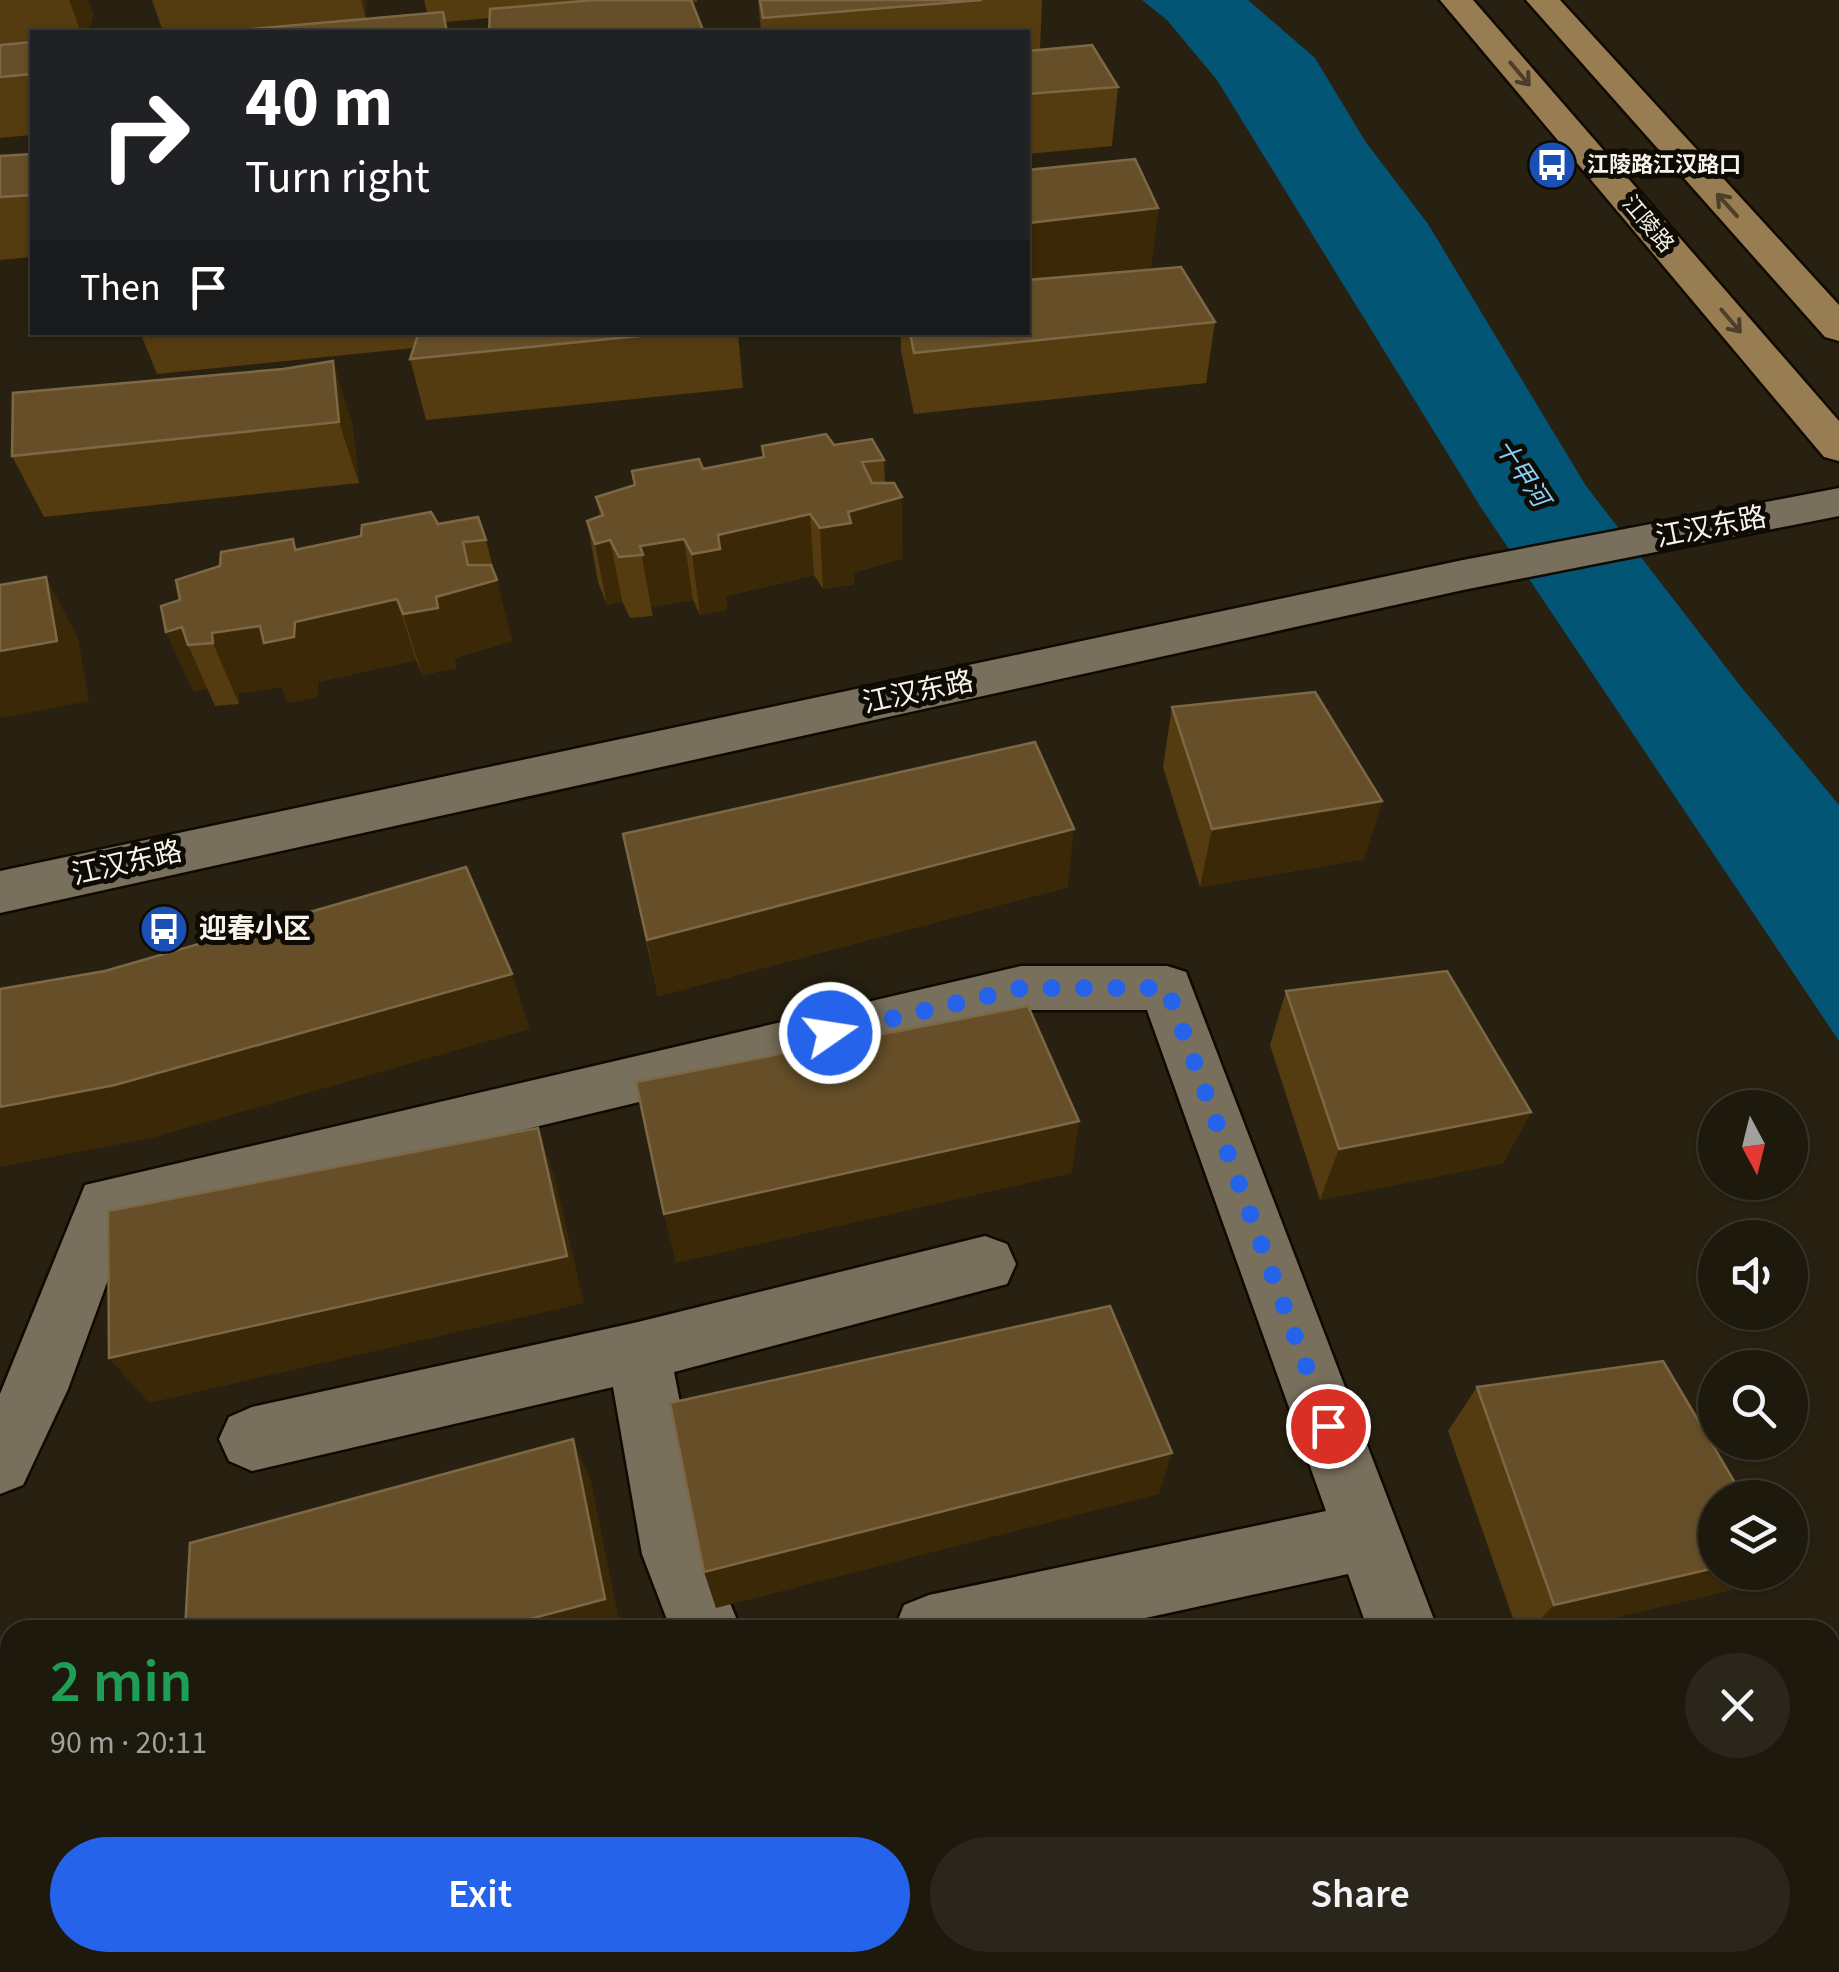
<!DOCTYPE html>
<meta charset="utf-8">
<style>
:root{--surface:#1e190d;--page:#2b261b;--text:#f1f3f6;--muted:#a1a09d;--line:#3c382e;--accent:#2563eb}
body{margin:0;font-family:"Source Sans 3","Noto Sans SC",sans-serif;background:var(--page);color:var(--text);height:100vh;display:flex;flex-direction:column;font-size:38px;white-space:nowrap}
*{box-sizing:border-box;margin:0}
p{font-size:32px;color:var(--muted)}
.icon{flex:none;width:55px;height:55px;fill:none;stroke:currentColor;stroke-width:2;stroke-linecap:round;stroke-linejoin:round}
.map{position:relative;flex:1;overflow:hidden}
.side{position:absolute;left:0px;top:1620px;width:1840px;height:352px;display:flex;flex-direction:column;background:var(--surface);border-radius:30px 30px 0 0;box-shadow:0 2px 8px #0004,0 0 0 2px var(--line)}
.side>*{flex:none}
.top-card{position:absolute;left:30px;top:30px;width:1000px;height:305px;border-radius:0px;box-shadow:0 2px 8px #0004,0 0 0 2px var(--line);background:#202124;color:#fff;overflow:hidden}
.needle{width:65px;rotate:173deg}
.tools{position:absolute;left:1698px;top:1090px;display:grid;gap:20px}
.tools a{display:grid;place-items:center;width:110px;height:110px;border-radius:50%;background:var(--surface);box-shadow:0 2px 8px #0004,0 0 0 2px var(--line);font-size:50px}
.pin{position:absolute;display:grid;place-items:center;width:85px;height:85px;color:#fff;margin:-42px;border:5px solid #fff;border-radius:50%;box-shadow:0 2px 10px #0007}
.me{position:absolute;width:110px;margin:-55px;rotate:77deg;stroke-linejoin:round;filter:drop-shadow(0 0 8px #0008)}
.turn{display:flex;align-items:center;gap:35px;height:210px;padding:0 50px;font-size:45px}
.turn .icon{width:130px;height:130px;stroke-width:2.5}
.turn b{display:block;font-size:70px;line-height:85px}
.then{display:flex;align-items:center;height:95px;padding:0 50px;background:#0003;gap:20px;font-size:38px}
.round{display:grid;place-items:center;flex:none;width:105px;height:105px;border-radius:52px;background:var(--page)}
.headline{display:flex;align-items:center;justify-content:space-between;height:170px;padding:0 50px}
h1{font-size:60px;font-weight:600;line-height:75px;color:#1e9e55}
.action{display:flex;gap:20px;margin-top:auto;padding:20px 50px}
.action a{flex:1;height:115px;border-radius:60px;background:var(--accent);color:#fff;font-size:40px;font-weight:600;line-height:115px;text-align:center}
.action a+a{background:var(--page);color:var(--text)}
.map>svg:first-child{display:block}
.water{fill:#035575}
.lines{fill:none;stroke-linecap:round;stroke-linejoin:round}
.minor-casing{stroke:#110a00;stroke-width:5}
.major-casing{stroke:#110a00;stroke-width:5}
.minor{fill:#78705d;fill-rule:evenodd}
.major{fill:#987d52;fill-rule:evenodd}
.wall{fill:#543b10}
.shaded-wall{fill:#3b2807}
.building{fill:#664f28;stroke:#7d6846;stroke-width:2.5}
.oneway{stroke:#4c3e28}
.route{stroke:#2563eb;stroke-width:18;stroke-dasharray:0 32.4}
.labels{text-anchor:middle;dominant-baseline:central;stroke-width:10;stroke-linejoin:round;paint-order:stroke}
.far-poi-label{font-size:22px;font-weight:bold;fill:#f8f3e9;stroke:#0e0b05;text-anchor:start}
.far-street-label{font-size:22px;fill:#f8f3e9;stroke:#0e0b05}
.far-water-label{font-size:25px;font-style:italic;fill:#86d0f9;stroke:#0e0b05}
.street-label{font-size:28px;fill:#f8f3e9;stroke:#0e0b05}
.poi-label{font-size:28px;font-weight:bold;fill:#f8f3e9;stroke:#0e0b05;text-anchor:start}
</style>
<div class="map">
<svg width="1839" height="1972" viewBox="0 0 1839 1972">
<rect width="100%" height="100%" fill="#282111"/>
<polygon class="water" points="1142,0 1248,0 1315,58 1365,141 1428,224 1586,486 1742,688 1839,805 1839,1041 1480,506 1217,80 1167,20"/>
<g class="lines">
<g class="minor-casing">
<g id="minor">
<polygon points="1839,488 1839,516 1463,590 0,913 0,871 1463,560"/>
<polygon points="1021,966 1167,966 1186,972 1438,1630 1368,1630 1348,1574 1090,1630 894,1630 904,1605 929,1595 1326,1511 1147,1010 1021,1010 128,1225 68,1389 23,1485 0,1494 0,1394 85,1185"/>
<polygon points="985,1236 1007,1244 1016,1264 1007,1284 674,1372 710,1554 741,1630 671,1630 642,1554 613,1387 252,1471 229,1461 219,1439 229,1417 252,1407 638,1322"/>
<polygon points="1486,1962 1564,1962 1567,1972 1489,1972"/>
</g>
</g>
<g class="major-casing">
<g id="major">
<polygon points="1440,0 1473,0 1839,421 1839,461 1824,457"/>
<polygon points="1526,0 1560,0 1839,305 1839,341 1825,337"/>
</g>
</g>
<use href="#minor" class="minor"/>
<use href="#major" class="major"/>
</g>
<g class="wall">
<polygon points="0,0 88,0 93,14 89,32 32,32 32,135 0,138"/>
<polygon points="152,0 366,0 366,19 427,13 424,0 697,0 697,2 692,2 703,32 489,32 489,18 445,22 298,25 187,32 156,32 163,32"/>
<polygon points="758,0 1042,0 1040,50 1118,87 1112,146 1028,154 1028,32 761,32"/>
<polygon points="32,154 32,257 0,260 0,156"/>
<polygon points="1158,208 1151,268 1117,272 1215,322 1206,383 914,414 901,351 901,332 1028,332"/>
<polygon points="140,332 738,332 743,388 426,420 410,359 414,348 157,374"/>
<polygon points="283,369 352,422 359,483 44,517 12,456"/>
<polygon points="834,445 884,460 885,483 903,558 853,573 854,584 823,589 814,575 726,596 727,610 700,615 693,600 651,607 653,616 630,618 622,601 607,605 598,582 587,521 600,516 596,497 703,469"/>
<polygon points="438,524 486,540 512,641 454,658 456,668 422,675 416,660 318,682 317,697 288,703 282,687 239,693 239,704 215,706 207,688 194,692 166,632 180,600 220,566 293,539 297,549"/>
<polygon points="1172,707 1382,801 1364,859 1200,887 1163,767"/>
<polygon points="623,834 1068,887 658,996"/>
<polygon points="1286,991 1531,1112 1503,1163 1320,1200 1270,1045"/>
<polygon points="1477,1387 1731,1590 1562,1630 1517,1630 1448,1431"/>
</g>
<g class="shaded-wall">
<polygon points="69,0 88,0 93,14 89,32 81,32"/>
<polygon points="361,0 366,0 366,20"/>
<polygon points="1158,208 1151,268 1028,283 1028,223"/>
<polygon points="333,361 352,422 359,483 339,422"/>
<polygon points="902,497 903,558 853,573 854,584 823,589 820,528 848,512"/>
<polygon points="810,514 814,575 726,596 727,610 700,615 692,554 718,535"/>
<polygon points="684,539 693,600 651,607 640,546"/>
<polygon points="610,540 622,601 607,605 595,544"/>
<polygon points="463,542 475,586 497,580 512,641 454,658 456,668 422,675 403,614 436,597"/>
<polygon points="46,577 78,638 89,701 0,718 0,651"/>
<polygon points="397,599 416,660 318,682 317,697 288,703 282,687 239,693 239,704 213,643 212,633 295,622"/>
<polygon points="182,627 188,645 207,688 194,692 166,632"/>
<polygon points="1382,801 1364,859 1200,887 1212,829"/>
<polygon points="1074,829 1068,887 658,996 647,940"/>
<polygon points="512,974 530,1029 151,1138 0,1167 0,1107"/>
<polygon points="1531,1112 1503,1163 1320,1200 1339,1149"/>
<polygon points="1079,1121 1072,1173 676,1263 664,1214"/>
<polygon points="538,1128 555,1179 584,1303 149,1403 109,1358"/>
<polygon points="573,1439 591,1481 621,1630 488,1630"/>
<polygon points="1172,1453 1159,1494 716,1608 704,1572"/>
<polygon points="1715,1568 1715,1572 1753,1572 1731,1590 1562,1630 1530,1630 1554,1605"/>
<polygon points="966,1962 1022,1962 989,1972 934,1972"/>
</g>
<g class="building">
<polygon points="594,0 691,0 703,30 666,32 489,32 490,9"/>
<polygon points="760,0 982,0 763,18"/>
<polygon points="443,12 447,32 238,32 239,30"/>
<polygon points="32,42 32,74 0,77 0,45"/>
<polygon points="1092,45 1118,87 1028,94 1028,51"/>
<polygon points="32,154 32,195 0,197 0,156"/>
<polygon points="1135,159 1158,208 1028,223 1028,170"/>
<polygon points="1181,267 1215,322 914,353 910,332 1028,332 1028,280"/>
<polygon points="419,332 679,332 410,359"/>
<polygon points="333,361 339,422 12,456 13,393 283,369"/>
<polygon points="826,434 834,445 872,439 884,460 862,462 872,483 894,483 902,497 848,512 851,523 820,528 810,514 718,535 720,549 692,554 684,539 640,546 643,555 619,557 610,540 595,544 587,521 603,515 596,497 635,485 632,471 699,459 703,469 764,457 762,446"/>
<polygon points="431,512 438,524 478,517 486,540 463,542 468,565 491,565 497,580 436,597 438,608 403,614 397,599 295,622 294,637 264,643 260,626 212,633 213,643 188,645 182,627 166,632 161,606 180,600 176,580 220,566 221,552 293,539 295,550 361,536 362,525"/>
<polygon points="46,577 57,641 0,651 0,585"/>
<polygon points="1315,692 1382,801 1212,829 1172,707"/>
<polygon points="1035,742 1074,829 647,940 623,834"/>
<polygon points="466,867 512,974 115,1085 0,1107 0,989 105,971"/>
<polygon points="1447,971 1531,1112 1339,1149 1286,991"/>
<polygon points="1028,1006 1079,1121 664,1214 636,1082"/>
<polygon points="538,1128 567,1256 109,1358 108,1211"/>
<polygon points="1110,1306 1172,1453 704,1572 670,1403"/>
<polygon points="1663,1361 1744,1498 1715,1498 1715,1568 1554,1605 1477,1387"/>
<polygon points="573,1439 605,1599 488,1630 185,1630 190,1543"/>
<polygon points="806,1962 966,1962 934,1972 808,1972"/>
</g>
<defs><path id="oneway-shaft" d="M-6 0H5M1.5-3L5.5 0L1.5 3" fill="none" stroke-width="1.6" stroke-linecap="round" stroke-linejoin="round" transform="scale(2.5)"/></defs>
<g class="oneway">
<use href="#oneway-shaft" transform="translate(1520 74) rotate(50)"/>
<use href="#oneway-shaft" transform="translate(1727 205) rotate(-132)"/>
<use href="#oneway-shaft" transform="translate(1731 321) rotate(50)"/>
</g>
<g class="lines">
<polyline class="route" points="830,1033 1021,988 1167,988 1328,1426"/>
</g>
<defs>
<g id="bus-disc" transform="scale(2.5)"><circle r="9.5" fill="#1a4fb4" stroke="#0e0b05"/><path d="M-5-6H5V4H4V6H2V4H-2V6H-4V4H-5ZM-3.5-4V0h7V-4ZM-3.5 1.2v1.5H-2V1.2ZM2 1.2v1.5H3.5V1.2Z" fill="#fff"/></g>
</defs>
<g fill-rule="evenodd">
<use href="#bus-disc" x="1552" y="165"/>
<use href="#bus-disc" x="164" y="929"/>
</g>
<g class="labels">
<g class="far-poi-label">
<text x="1587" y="165">江陵路江汉路口</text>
</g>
<g class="far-street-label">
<text transform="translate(1648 224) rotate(50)">江陵路</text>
</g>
<g class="far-water-label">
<text transform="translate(1522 473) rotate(56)">十甲河</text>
</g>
<g class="street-label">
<text transform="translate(1711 527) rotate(-11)">江汉东路</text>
<text transform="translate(918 692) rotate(-12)">江汉东路</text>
<text transform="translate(127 863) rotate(-13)">江汉东路</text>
</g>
<g class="poi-label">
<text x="199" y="929">迎春小区</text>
</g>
</g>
</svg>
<div class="tools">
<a><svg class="needle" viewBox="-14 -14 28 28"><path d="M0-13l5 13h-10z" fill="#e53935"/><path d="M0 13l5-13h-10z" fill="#a1a09d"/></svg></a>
<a><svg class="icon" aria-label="sound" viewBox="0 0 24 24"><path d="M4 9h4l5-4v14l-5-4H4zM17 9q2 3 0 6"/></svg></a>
<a><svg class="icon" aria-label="search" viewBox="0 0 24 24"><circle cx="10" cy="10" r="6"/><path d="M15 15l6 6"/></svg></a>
<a><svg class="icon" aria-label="layers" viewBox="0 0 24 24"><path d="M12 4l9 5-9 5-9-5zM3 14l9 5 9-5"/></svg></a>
</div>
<div class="pin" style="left:1328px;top:1426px;background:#d93025"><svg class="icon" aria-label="arrive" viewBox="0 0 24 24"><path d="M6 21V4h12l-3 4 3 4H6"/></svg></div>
<svg class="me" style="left:830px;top:1033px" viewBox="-20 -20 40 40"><circle r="17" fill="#2563eb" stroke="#fff" stroke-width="3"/><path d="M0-11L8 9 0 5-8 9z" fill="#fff"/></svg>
<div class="top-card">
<div class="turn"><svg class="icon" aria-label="right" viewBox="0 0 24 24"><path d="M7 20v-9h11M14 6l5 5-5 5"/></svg><div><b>40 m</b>Turn right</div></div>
<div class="then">Then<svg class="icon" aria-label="arrive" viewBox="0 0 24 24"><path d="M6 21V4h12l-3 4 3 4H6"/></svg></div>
</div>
<section class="side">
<div class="headline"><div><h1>2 min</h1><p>90 m · 20:11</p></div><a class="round"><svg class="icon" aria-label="close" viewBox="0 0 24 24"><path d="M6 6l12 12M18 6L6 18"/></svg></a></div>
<div class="action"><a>Exit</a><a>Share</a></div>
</section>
</div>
